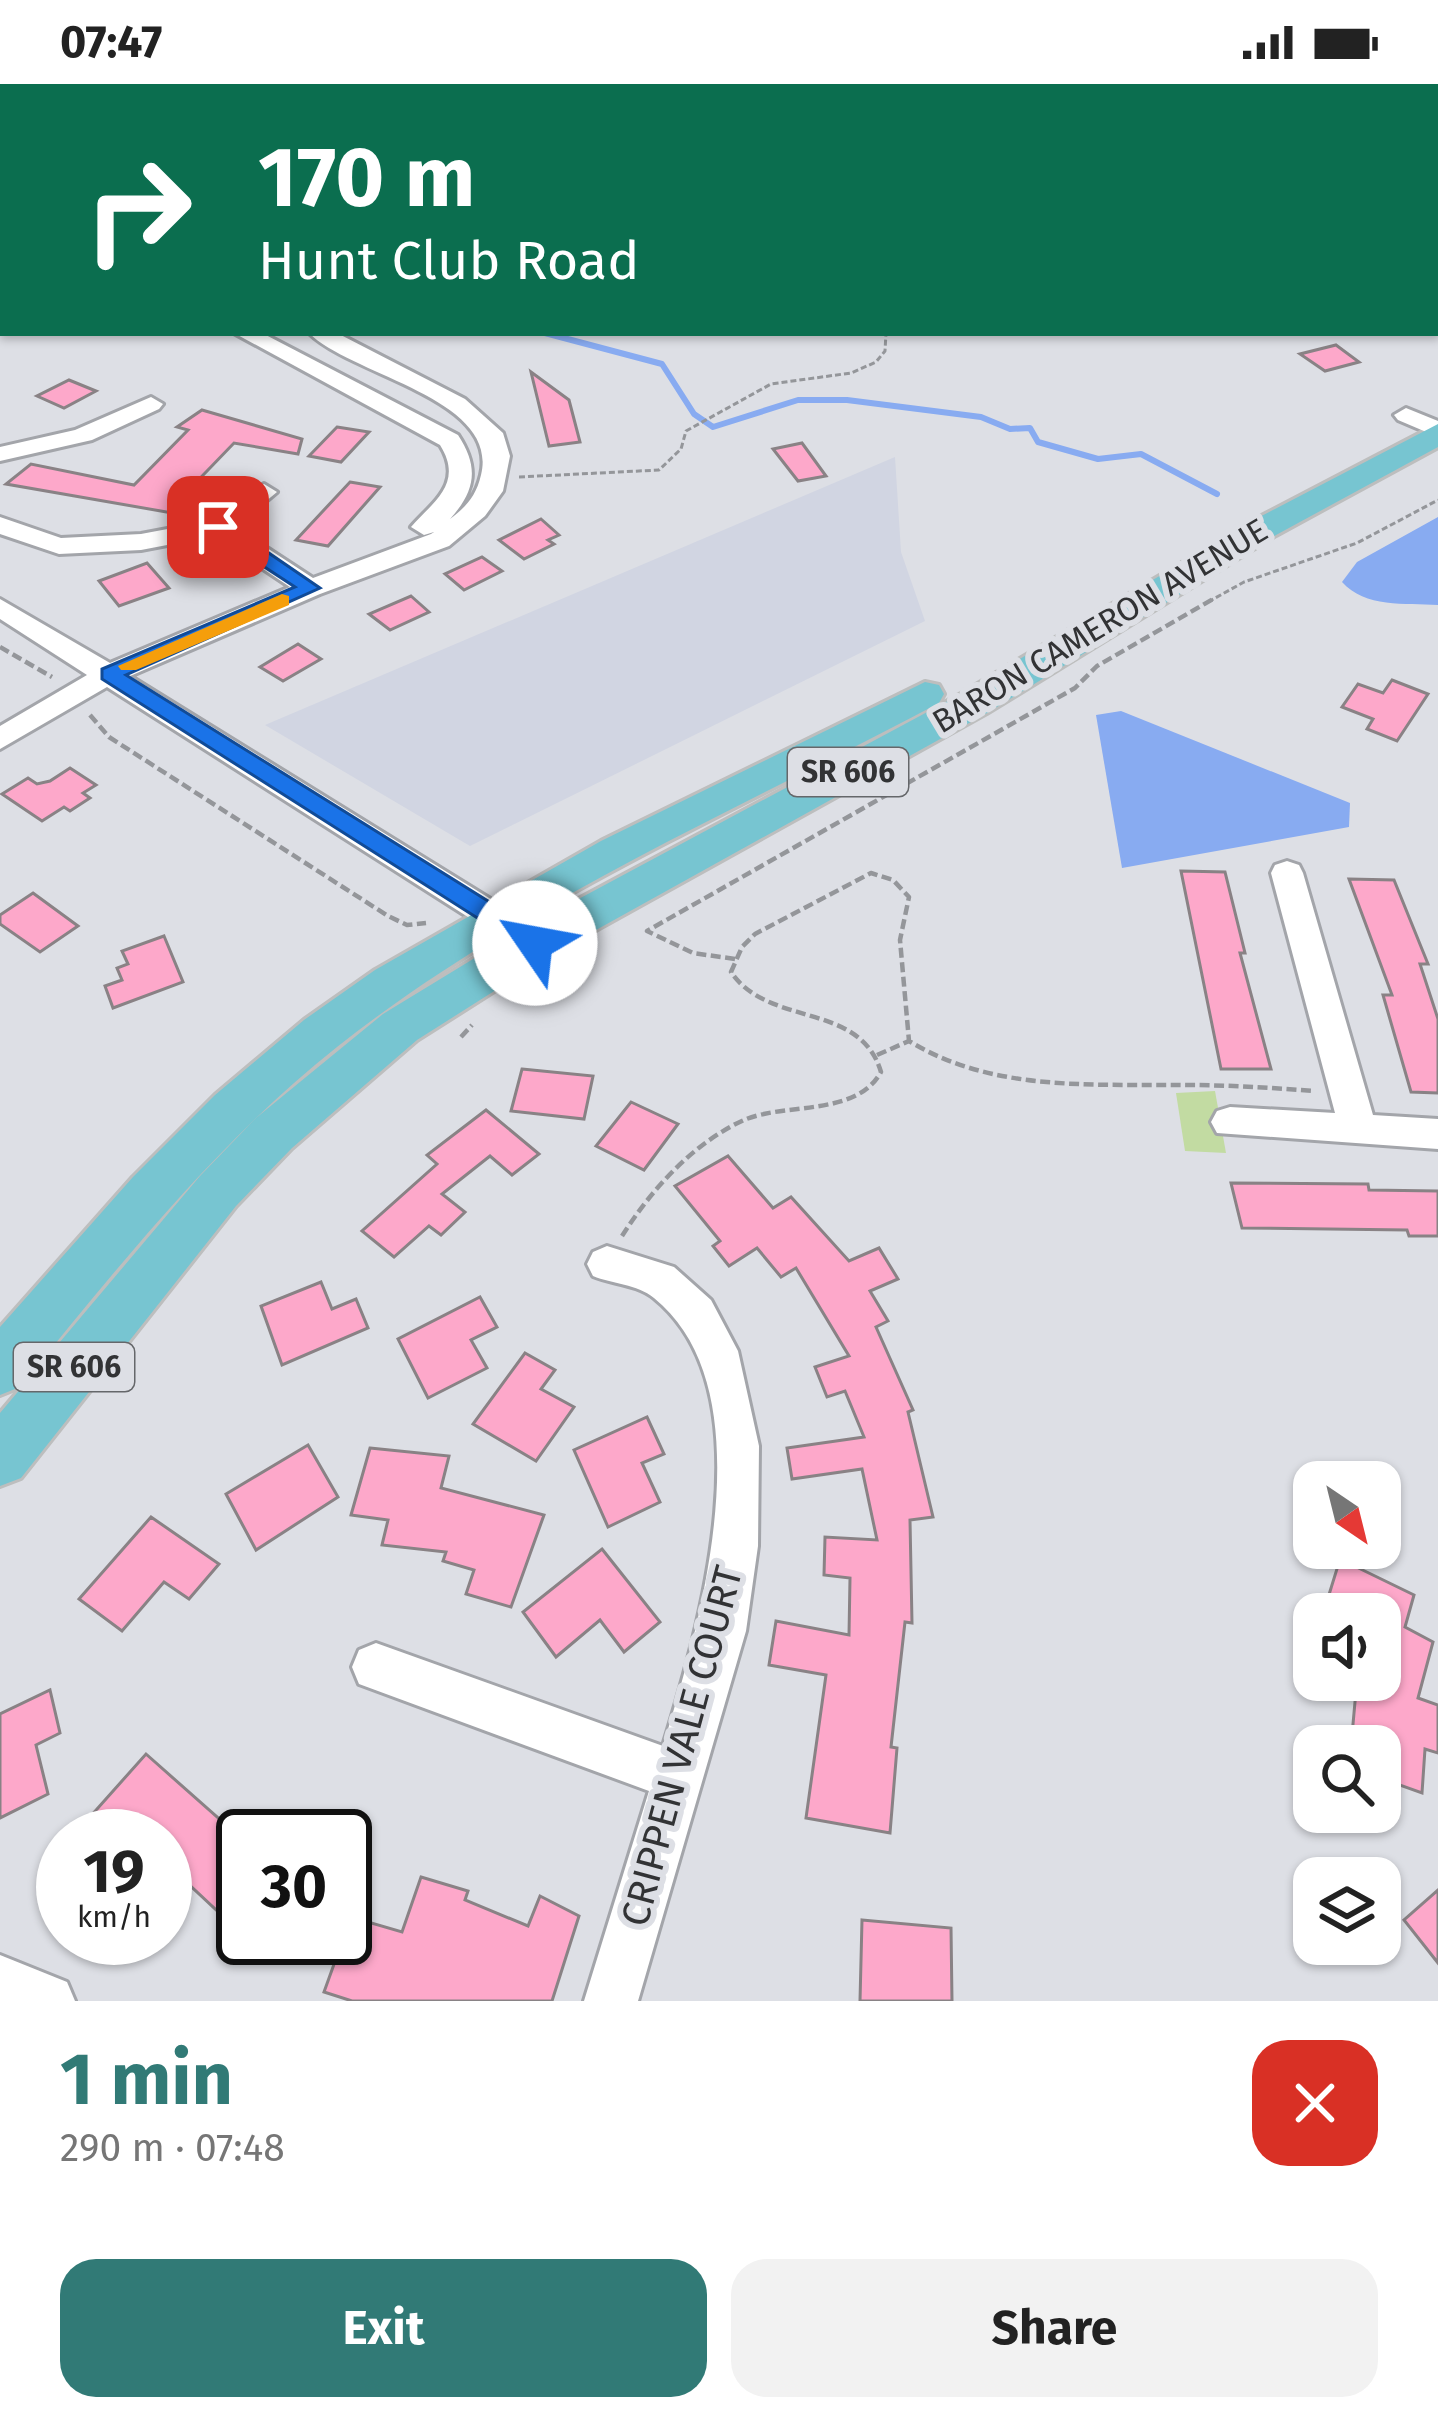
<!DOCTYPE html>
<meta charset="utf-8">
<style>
:root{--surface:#fff;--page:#f2f2f2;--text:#222;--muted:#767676;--accent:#317a76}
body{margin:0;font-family:"Fira Sans",sans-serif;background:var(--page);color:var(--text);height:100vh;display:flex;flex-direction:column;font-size:45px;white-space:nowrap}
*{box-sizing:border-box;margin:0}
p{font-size:39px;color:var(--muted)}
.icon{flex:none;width:66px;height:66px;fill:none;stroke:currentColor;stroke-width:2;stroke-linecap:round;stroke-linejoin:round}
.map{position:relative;height:1917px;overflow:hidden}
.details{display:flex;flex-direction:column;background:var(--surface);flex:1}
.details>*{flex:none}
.hud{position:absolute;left:0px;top:0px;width:1440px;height:252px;box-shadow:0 3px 9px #0004;background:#0b6e4f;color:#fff;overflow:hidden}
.needle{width:78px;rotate:145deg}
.buttons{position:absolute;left:1293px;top:1377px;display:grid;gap:24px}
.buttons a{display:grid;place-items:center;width:108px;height:108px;border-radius:24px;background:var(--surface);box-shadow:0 3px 9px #0004;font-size:60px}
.speed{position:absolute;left:36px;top:1725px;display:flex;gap:24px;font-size:60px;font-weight:700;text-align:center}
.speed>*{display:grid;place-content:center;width:156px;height:156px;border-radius:50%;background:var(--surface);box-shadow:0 3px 9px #0004;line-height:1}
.speed small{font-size:30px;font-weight:400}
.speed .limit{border:6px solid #111;border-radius:18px;background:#fff;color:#111}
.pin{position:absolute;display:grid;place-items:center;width:102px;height:102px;color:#fff;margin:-51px;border-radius:24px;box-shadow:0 6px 18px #0006}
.me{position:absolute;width:132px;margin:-66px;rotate:303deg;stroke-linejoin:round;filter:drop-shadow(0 0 9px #0008)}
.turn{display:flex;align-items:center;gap:42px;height:252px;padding:0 60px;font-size:54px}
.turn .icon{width:156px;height:156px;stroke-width:2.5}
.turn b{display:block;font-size:84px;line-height:102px}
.round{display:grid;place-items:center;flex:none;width:126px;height:126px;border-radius:36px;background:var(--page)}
.overview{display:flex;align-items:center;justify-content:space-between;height:204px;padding:0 60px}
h1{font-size:72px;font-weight:700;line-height:90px;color:var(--accent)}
.primary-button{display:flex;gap:24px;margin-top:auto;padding:24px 60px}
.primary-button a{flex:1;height:138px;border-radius:36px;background:var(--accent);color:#fff;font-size:48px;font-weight:700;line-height:138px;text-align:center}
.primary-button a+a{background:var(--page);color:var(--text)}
.status{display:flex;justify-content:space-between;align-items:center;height:84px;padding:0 60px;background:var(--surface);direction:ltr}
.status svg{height:33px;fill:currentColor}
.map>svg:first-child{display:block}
.built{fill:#d1d5e2}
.green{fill:#c2dba2}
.water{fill:#88abf1}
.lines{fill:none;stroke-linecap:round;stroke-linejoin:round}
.stream{stroke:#88abf1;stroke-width:6}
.building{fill:#fda8ca;stroke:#898285;stroke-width:3}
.minor-casing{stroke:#a3a5aa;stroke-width:6}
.major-casing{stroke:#bdbebe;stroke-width:6}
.path-far1{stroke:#94969a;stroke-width:3;stroke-dasharray:6 3;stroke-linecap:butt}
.path{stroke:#94969a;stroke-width:4.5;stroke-dasharray:10 4.5;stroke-linecap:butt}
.minor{fill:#fff;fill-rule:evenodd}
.major{fill:#77c5d1;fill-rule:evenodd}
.route{fill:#1a73e8;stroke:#114b97;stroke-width:3}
.slow{fill:#f59e0b}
.labels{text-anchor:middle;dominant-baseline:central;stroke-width:12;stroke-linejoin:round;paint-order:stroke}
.shield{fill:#dddfe5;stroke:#65676a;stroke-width:3}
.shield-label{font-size:30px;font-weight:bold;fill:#323335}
.street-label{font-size:33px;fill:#323335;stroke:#dddfe5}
.near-street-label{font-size:39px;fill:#323335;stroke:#dddfe5}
</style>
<div class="status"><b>07:47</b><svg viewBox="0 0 49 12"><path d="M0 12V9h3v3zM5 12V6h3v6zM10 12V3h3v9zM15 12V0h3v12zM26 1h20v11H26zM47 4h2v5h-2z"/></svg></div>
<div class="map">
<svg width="1438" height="1917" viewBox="0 0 1438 1917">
<rect width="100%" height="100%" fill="#dddfe5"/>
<polygon class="built" points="895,373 901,468 925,537 470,762 265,641"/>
<polygon class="green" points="1215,1007 1226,1069 1185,1067 1176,1009"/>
<g class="water">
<path d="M1438 433V521C1405 519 1365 524 1342 498L1357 478Z"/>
<polygon points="1121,627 1350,719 1349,743 1122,784 1096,631"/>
</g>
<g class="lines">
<polyline class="stream" points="545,249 662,280 694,330 713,343 798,316 847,316 981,333 1010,345 1030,344 1038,358 1098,375 1141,370 1217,410"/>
</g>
<g class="building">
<polygon points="1336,261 1359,278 1325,287 1300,270"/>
<polygon points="531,288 569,316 580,358 549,362"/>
<polygon points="69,296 96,307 64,324 37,312"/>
<polygon points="202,326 302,355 298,370 234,359 181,414 178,430 6,400 31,380 134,401 188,346 177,343"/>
<polygon points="337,343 369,348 341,378 309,372"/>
<polygon points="802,359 826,392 798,397 773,365"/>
<polygon points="350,398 380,403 328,462 296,456"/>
<polygon points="541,435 559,451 548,456 554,460 524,475 499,456"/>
<polygon points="482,473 502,487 464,506 445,490"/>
<polygon points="147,479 169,504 119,522 99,497"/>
<polygon points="411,512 429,528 390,546 369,530"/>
<polygon points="298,560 321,575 283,597 260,583"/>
<polygon points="1392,596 1428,610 1397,657 1367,645 1373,635 1342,623 1358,600 1383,609"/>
<polygon points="70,684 96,701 83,709 90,714 70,727 64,723 42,737 2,710 28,694 37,700 50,697"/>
<polygon points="1181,787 1225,788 1245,869 1240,869 1271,985 1221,985"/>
<polygon points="1349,795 1394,796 1428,880 1420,880 1438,935 1438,1009 1411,1008 1383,911 1392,911"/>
<polygon points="33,809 78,842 40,868 0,840 0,831"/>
<polygon points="164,852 183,898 113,924 105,902 122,896 117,884 128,880 122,867"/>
<polygon points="522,985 593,992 584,1035 511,1027"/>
<polygon points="631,1018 678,1040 644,1086 596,1062"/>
<polygon points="486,1026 539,1070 512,1091 490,1072 442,1110 465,1128 441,1151 429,1142 394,1173 362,1147 437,1080 427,1071"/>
<polygon points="728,1072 773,1124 791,1113 849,1177 879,1164 898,1195 870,1207 888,1237 876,1243 913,1326 908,1328 933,1433 910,1436 912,1539 905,1538 891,1663 897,1664 890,1749 806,1734 826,1591 769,1581 776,1537 849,1551 850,1494 824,1491 825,1453 877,1456 862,1385 792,1395 787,1364 864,1353 845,1307 827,1313 815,1283 849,1272 796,1184 781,1193 757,1164 729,1182 713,1162 720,1157 675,1102"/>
<polygon points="1231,1099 1368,1100 1369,1106 1438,1107 1438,1152 1409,1152 1407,1146 1242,1144"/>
<polygon points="321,1198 332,1225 356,1215 368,1244 282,1281 261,1222"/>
<polygon points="480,1213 497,1243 471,1256 487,1284 428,1314 398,1255"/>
<polygon points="525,1269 555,1286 541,1305 574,1323 536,1377 473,1340"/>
<polygon points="647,1333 664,1370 642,1379 660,1418 608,1443 574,1366"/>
<polygon points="308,1361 338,1413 256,1466 226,1410"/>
<polygon points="370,1364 449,1372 441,1404 544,1431 511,1523 466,1510 474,1486 443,1477 446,1468 382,1461 388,1436 351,1431"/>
<polygon points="151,1433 219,1480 189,1515 164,1498 122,1547 79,1515"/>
<polygon points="602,1465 660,1538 624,1568 600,1536 556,1573 523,1528"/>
<polygon points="1340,1475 1414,1511 1405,1543 1433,1558 1418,1614 1438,1621 1438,1669 1425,1665 1422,1709 1380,1694 1380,1662 1351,1662 1357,1596 1380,1596 1380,1530 1323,1530"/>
<polygon points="50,1606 60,1649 36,1661 48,1710 0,1734 0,1630"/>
<polygon points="146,1670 243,1756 243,1851 165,1778 165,1752 73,1752"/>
<polygon points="421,1793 468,1807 465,1816 528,1842 540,1812 579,1832 552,1917 352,1917 324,1908 351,1833 402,1848"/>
<polygon points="1438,1806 1438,1879 1404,1836"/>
<polygon points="862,1836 951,1844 952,1917 860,1917"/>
</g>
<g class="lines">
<g class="minor-casing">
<g id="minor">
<polygon points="113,0 136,0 138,3 115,3"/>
<polygon points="175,0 211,0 173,3"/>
<polygon points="641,0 660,0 662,3 643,3"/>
<polygon points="1074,0 1104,0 1106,3 1076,3"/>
<rect x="1249" y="0" width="18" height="3"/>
<rect x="1437" y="42" width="1" height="10"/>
<path d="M234 249H262L458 351C479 383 476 406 450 435 467 422 476 412 481 391 500 314 352 292 309 249H337L465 315 503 349 510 372 503 407 485 432 449 462 320 510 130 592 547 850 552 859 547 868 535 872 523 868 107 603 0 665V642L87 591 0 535V515L110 579 290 503 214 452 141 466 59 470 0 450V433L61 454 141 450 210 437 264 400 277 408 235 443 313 494 431 450 434 448 424 451 411 443C434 417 464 399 440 361Z"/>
<polygon points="151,313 163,320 159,325 92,356 0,377 0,363 75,346"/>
<polygon points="1406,324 1438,337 1438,353 1398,336 1394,331"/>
<polygon points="1287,777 1299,781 1303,789 1373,1031 1438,1035 1438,1065 1217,1049 1211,1038 1217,1027 1230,1023 1335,1029 1271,789 1275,781"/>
<path d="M607 1162 674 1183 711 1216 738 1267 759 1362 758 1462 746 1547 638 1917H584L649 1707 359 1600 352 1583 359 1566 376 1559 663 1662C699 1544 769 1307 654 1214 637 1200 612 1200 593 1192L587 1180 593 1168Z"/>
<polygon points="0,1871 67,1898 75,1917 0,1917"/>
</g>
</g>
<g class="major-casing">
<g id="major">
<polygon points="1438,340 1438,363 1276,451 987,629 551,871 417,956 292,1064 236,1122 21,1394 0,1402 0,1329 200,1092 256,1034 383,930 519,847 959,611 1252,437"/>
<path d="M925 598 939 601 944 610 939 619C736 727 519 819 337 963 215 1060 118 1183 20 1303L0 1311V1243L133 1093 215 1011 304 936 375 886 601 757Z"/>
</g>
</g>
<g class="path-far1">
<polyline points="519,393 659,386 681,365 686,347 771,300 851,289 876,278 885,267 886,249"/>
<polyline points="1208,518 1244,498 1357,459 1438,416"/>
</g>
<g class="path">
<polyline points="0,563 52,593"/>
<polyline points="90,631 109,653 388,832 407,841 426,839"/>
<polyline points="735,875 693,869 647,847 1075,604 1097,582 1213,515"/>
<polyline points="461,953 472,941"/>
<polyline points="877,971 909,957"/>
<path d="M622 1152C651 1106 693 1059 744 1036 786 1018 856 1033 881 988 860 917 769 944 731 888L742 863 755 850 871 789 893 796 909 813 900 856 909 957C992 1008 1092 1000 1186 1001 1229 1001 1272 1004 1315 1007"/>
</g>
<use href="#minor" class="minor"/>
<use href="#major" class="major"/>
</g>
<polygon class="route" points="211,439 225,439 320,504 126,591 544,852 548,859 544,865 526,865 102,595 102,585 295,503 211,448"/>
<polygon class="slow" points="282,510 289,512 289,521 136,586 121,586 118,582"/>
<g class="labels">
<g class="shield">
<rect x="788" y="664" width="120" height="48" rx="9"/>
<rect x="14" y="1259" width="120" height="48" rx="9"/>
</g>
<g class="shield-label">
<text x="848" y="688">SR 606</text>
<text x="74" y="1283">SR 606</text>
</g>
<g class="street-label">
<text transform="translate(1100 542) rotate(-31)">BARON CAMERON AVENUE</text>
</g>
<g class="near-street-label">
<text transform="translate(682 1662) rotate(-75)">CRIPPEN VALE COURT</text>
</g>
</g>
</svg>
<div class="buttons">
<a><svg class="needle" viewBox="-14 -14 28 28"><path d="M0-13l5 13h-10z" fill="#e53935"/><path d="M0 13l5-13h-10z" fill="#767676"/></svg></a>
<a><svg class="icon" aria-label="sound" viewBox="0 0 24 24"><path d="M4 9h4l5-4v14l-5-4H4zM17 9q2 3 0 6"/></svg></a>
<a><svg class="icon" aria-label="search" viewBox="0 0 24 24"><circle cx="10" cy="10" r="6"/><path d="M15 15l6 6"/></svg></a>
<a><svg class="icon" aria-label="layers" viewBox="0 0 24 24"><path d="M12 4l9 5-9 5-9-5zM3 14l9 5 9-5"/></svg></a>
</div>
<div class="speed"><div>19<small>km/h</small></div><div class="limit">30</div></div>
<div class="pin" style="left:218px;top:443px;background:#d93025"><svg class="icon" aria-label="arrive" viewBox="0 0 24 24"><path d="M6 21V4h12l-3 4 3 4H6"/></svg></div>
<svg class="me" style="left:535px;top:859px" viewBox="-20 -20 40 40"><circle r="19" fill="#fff"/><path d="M0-13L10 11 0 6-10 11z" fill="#1a73e8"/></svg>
<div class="hud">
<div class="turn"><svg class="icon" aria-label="right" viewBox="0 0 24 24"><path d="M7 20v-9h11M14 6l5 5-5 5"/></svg><div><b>170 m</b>Hunt Club Road</div></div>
</div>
</div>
<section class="details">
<div class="overview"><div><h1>1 min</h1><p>290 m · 07:48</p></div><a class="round" style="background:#d93025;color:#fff"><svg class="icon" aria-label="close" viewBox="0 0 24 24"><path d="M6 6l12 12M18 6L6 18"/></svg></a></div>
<div class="primary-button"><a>Exit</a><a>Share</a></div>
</section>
